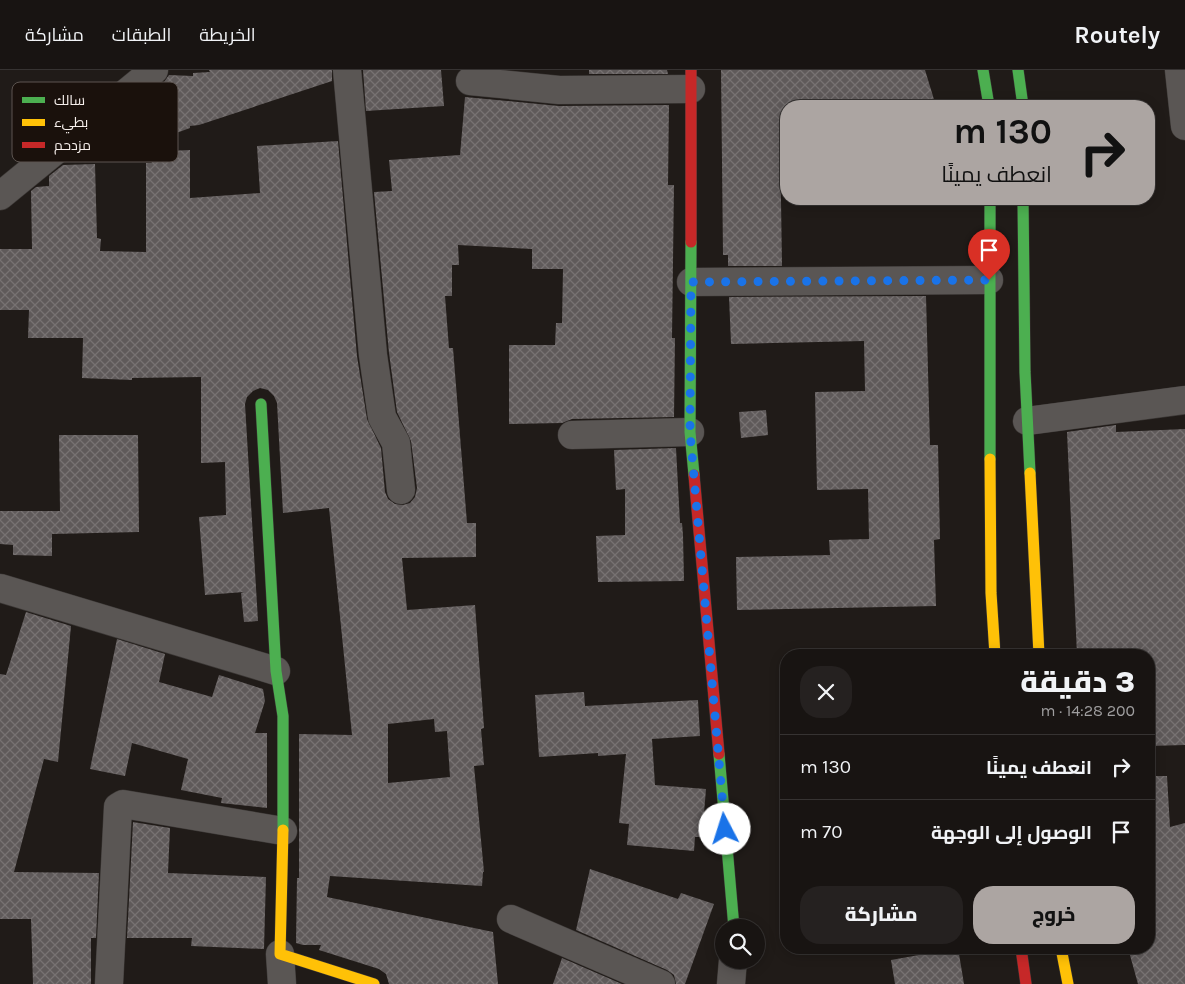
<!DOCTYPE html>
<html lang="ar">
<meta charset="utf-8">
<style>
:root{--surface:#181412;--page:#252120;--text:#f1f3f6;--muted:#9f9e9f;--line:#363332;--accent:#aca5a2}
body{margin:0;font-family:Karla,Cairo,sans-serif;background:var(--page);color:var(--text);direction:rtl;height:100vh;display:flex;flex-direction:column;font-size:19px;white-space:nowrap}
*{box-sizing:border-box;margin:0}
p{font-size:16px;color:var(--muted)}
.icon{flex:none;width:28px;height:28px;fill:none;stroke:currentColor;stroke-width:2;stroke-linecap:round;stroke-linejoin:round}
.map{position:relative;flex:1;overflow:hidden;direction:ltr}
.side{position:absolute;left:780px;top:579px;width:375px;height:305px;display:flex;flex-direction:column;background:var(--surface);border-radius:20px;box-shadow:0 2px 12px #0003,0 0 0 1px var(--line);direction:rtl}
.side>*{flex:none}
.banner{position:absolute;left:780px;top:30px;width:375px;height:105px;border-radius:20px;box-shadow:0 2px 12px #0003,0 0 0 1px var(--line);direction:rtl;background:#aca5a2;color:#111;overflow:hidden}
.controls{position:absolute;left:715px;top:849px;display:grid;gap:10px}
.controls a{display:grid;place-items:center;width:50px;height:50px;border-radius:50%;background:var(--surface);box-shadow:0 2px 12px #0003,0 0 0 1px var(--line);font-size:25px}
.pin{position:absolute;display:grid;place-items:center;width:42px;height:42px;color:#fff;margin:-51px -21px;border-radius:50% 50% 50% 0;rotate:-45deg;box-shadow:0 0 5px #0007}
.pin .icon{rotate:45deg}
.me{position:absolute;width:55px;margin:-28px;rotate:355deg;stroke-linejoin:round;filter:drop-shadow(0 0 4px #0008)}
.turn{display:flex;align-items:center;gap:18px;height:105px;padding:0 20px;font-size:22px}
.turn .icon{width:65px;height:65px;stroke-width:2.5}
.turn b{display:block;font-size:35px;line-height:42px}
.round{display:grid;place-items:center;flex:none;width:52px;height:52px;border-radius:20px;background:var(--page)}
.overview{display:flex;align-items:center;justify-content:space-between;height:85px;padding:0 20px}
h1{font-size:30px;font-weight:800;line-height:38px}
.cta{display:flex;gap:10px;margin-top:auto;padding:10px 20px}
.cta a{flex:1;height:58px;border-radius:20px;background:var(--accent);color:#111;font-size:20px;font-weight:800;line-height:58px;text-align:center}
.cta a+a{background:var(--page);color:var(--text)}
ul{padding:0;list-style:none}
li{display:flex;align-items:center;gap:15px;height:65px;padding:0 20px;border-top:1px solid var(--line)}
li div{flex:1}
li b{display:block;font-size:19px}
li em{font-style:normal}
header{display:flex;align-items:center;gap:30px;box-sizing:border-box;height:70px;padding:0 25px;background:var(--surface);border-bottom:1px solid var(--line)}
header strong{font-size:24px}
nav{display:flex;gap:28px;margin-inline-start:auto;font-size:18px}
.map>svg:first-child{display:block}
.building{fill:url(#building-cross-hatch);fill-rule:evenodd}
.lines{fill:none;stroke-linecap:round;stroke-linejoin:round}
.street-casing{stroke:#3c3836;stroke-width:29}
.fast-casing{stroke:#3c3836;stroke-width:12}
.slow-casing{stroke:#3c3836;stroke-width:12}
.jam-casing{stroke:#3c3836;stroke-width:12}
.street{stroke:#5a5654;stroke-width:28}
.fast{stroke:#4caf50;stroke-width:11}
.slow{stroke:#ffc107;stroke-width:11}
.jam{stroke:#c62828;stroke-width:11}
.route{stroke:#1a73e8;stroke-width:9;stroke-dasharray:0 16.2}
.key{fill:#1a110c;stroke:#5c5450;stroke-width:1}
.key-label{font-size:14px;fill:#f7f0ed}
</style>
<header>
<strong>Routely</strong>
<nav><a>الخريطة</a><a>الطبقات</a><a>مشاركة</a></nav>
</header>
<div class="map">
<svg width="1185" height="914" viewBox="0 0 1185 914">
<defs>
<pattern id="building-cross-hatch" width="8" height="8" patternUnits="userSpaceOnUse" patternTransform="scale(1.25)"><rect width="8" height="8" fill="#5f5a5a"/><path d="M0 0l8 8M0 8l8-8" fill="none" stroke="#777272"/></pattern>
</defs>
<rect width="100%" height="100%" fill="#201b18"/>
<g class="building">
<polygon points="209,0 332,0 332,11 199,55 190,56 190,58 146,74 146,27 154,22 154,20 164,12 169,5 193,6 193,3 210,2"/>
<polygon points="363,0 441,0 444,36 366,41"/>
<polygon points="589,0 667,0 668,4 589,4"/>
<polygon points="721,0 925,0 936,36 786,36 786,65 780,65 782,196 728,196 728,185 723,185"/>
<path d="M465 27 559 36 669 35 668 115H674L672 268H675L674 347 572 349 562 353 509 354V275H555L556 253H562L563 199H532V179L458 175 459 195H452V226H445L449 278H453L467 453H476V487L402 488 407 540 475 535 484 658 481 659 484 695 474 696 484 802H483L482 816 330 806 327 827 493 862 498 914H389L386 904 379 899 319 880 321 875H303L296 873 297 808H299V664L352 665 329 438 283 443 277 333 274 326 268 320 260 318 253 321 247 327 245 334 258 551 244 552 241 523 244 522 205 525 199 447 226 445 225 392 201 393V307L132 308V310L82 308 83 268H28L29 240H0V179H32L31 121 36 117 49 116V106L63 95 95 94 97 168 101 169 100 181 146 182V93H152L145 82 190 80V128L260 123 257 76 338 71 357 286 367 349 381 378 385 422 388 429 395 434 403 435 410 433 415 427 417 418 411 371 397 342 389 283 374 122 392 121 389 90 460 85ZM434 649 435 662 447 661 450 707 388 713V654Z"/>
<polygon points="926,226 930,375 938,375 940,469 934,470 936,536 737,540 736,487 830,485 829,470 869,469 868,419 817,420 815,322 865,321 864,271 731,274 729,227"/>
<polygon points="766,340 768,365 741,368 739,342"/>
<polygon points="1116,355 1116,362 1185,359 1185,675 1149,676 1149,585 1077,585 1067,362"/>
<polygon points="59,365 138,365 139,462 52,464 52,486 13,485 13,475 0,474 0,441 60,441"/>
<polygon points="676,378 680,453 682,453 683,465 684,511 598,512 596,466 625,465 625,419 616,420 614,380"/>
<polygon points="26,542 71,556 58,692 44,689 14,802 99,803 96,868 91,868 91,914 33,914 31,849 0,849 0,604 6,605"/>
<polygon points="117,569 165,584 159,612 212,627 219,605 263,619 265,631 255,663 267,663 267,738 221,733 222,728 181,720 188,689 132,673 125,706 90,699"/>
<polygon points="584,622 585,636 698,630 700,666 652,669 655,715 706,719 702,767 695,767 694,781 627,775 629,754 619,753 626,684 598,686 598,683 539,687 535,625"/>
<polygon points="1149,706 1167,706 1170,757 1185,753 1185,914 1138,914 1128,878 1149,878"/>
<polygon points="133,752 170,758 168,803 266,807 264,879 191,876 192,868 127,868"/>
<polygon points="590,799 678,829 681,823 714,834 685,914 676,914 674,905 667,900 576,860"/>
<polygon points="958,878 964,914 895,914 891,890"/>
<polygon points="562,888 622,914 553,914"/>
</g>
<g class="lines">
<g class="street-casing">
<g id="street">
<polyline points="347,0 373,285 382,347 396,373 401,420"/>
<polyline points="1179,0 1185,56"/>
<polyline points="470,11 559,20 691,19"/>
<polyline points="0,126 154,0"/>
<polyline points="691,212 989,210"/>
<polyline points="1027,351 1185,330"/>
<polyline points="572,365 690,362"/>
<polyline points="0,518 276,601"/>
<polyline points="511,849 661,914"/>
<polyline points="280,884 282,914"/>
<polyline points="109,914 118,737 123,734 283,761"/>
<polyline points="731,914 733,890"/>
</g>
</g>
<g class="fast-casing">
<g id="fast">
<polyline points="983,0 989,36"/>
<polyline points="1018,0 1023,36"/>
<polyline points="1023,129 1025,302 1030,403"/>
<polyline points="691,172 690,362 694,405"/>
<polyline points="261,334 276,601 283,646 283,760"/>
<polyline points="990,389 990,129"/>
<polyline points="719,684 734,858"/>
</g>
</g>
<g class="slow-casing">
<g id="slow">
<polyline points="990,389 991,523 995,585"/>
<polyline points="1030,403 1039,585"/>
<polyline points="283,760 280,884 374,914"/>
<polyline points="1061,878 1068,914"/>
</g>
</g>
<g class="jam-casing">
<g id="jam">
<polyline points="691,172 691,0"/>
<polyline points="694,405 719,684"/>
<polyline points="1021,878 1026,914"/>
</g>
</g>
<use href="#street" class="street"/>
<use href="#fast" class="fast"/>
<use href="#slow" class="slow"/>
<use href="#jam" class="jam"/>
</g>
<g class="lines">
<polyline class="route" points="725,759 690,362 691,212 989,210"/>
</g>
<rect x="12" y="12" width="166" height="80" rx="8" class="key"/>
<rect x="22" y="27" width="23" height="6" fill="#4caf50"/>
<rect x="22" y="49" width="23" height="7" fill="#ffc107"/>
<rect x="22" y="72" width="23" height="6" fill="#c62828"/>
<g class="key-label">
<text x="54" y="35">سالك</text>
<text x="54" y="57">بطيء</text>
<text x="54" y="80">مزدحم</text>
</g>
</svg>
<div class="controls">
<a><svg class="icon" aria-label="search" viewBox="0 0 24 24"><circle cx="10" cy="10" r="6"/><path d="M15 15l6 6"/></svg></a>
</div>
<div class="pin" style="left:989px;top:210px;background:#d93025"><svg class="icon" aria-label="arrive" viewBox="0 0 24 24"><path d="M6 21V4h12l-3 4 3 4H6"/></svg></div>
<svg class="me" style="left:725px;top:759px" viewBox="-20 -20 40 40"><circle r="19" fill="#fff"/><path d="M0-13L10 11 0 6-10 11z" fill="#1a73e8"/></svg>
<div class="banner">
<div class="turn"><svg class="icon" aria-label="right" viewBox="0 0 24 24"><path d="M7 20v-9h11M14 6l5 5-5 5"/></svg><div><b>130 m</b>انعطف يمينًا</div></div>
</div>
<section class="side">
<div class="overview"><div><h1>3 دقيقة</h1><p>200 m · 14:28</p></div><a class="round"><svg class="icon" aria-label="close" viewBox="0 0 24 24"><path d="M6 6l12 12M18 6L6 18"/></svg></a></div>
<ul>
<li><svg class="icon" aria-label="right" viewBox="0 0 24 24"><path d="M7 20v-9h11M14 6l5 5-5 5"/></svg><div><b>انعطف يمينًا</b></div><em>130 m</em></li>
<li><svg class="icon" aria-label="arrive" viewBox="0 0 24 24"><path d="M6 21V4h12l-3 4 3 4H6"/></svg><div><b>الوصول إلى الوجهة</b></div><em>70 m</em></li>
</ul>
<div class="cta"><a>خروج</a><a>مشاركة</a></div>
</section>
</div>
